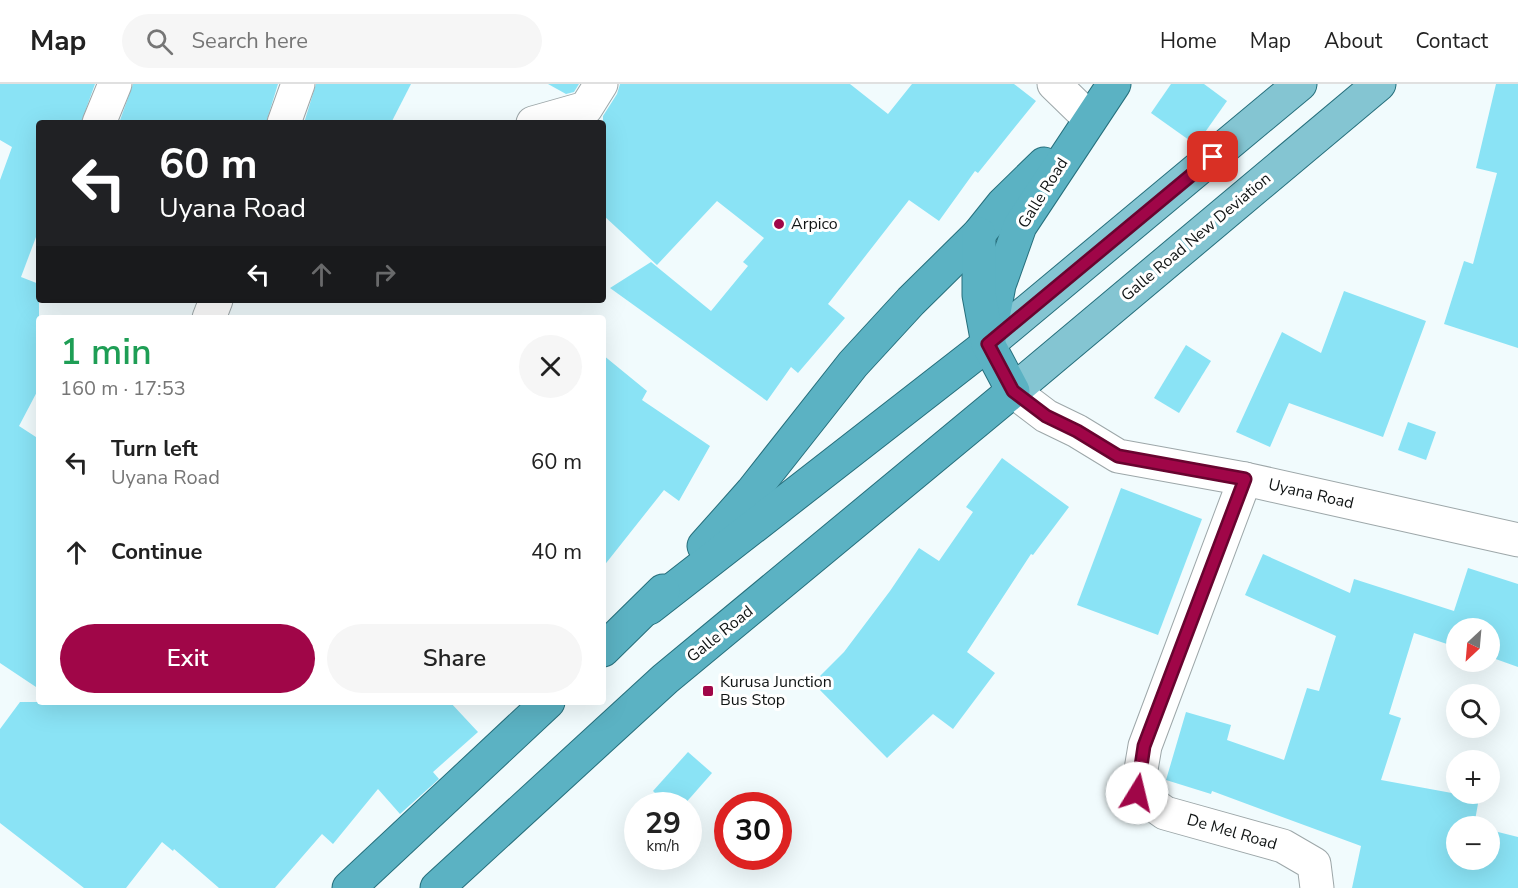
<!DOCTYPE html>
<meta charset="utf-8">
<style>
:root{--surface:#fff;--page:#f6f6f6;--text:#222;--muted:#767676;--line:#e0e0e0;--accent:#a00648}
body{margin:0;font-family:"Nunito Sans",sans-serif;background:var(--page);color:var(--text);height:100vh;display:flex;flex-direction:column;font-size:22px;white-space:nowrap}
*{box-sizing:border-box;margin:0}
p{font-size:20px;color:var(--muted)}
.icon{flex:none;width:33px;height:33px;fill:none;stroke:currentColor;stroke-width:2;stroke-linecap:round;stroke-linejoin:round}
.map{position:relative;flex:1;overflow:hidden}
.drawer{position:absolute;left:36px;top:231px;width:570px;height:390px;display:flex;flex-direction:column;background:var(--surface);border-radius:6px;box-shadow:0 6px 24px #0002}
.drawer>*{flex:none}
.hud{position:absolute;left:36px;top:36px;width:570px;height:183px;border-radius:6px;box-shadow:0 6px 24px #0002;background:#202124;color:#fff;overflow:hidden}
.needle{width:39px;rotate:206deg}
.tools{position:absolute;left:1446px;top:534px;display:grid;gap:12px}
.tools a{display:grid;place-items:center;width:54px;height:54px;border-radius:50%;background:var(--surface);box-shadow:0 6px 24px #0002;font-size:30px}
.speed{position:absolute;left:624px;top:708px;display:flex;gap:12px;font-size:30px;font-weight:700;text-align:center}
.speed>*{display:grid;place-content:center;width:78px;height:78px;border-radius:50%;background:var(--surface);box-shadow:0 6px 24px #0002;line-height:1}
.speed small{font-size:15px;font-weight:400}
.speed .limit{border:9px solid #d22;background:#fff;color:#111}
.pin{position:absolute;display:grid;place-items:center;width:51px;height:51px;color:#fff;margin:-26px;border-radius:12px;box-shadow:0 3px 9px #0006}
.me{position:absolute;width:66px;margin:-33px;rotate:9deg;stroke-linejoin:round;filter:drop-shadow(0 0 4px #0008)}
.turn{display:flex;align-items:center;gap:21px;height:126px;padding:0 24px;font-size:27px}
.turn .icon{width:78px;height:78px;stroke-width:2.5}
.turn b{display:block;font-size:42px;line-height:51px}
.lanes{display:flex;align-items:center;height:57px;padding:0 24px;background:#0003;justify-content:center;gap:30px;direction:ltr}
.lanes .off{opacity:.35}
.round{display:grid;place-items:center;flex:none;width:63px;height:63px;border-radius:32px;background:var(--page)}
.head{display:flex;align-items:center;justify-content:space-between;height:102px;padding:0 24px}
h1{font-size:36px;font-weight:600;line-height:45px;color:#1e9e55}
.action{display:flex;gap:12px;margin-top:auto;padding:12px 24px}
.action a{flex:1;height:69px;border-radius:36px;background:var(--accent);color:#fff;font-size:24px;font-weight:600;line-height:69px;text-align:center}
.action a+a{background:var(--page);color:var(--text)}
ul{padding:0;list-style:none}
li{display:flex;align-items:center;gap:18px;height:90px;padding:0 24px}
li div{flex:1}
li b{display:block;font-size:22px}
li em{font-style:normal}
header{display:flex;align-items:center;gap:36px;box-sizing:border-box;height:84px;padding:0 30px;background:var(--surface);border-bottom:2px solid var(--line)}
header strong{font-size:28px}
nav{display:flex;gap:33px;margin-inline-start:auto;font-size:21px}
.search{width:420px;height:54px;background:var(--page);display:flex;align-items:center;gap:15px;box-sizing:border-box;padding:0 21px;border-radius:33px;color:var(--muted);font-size:22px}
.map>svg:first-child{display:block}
.building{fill:#8ae3f5}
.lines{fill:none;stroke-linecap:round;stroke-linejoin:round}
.minor-casing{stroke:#9da7a9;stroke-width:35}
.tertiary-casing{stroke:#9da7a9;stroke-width:35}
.primary-casing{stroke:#266f7c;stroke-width:35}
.trunk-casing{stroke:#266f7c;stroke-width:35}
.minor{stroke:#fff;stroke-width:33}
.tertiary{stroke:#fff;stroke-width:33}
.primary{stroke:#84c5d2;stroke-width:33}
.trunk{stroke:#5bb2c3;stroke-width:33}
.route-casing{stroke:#68042f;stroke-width:15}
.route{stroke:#a00648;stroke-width:10}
.poi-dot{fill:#a00648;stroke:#fff;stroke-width:2}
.labels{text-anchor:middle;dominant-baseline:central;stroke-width:6;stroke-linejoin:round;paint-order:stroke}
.street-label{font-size:16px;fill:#111515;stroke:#fff}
.poi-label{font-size:16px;fill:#111515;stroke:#fff;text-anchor:start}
</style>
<header>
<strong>Map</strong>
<div class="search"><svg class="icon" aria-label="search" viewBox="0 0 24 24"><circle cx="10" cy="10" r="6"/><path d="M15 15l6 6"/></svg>Search here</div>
<nav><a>Home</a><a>Map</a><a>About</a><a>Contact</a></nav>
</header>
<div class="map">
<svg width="1518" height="804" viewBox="0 0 1518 804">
<rect width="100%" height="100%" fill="#f1fbfd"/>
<g class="building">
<polygon points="0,0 95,0 81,39 39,39 39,145 21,193 39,200 39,304 19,342 39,355 39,605 0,579 0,96 12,63 0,56"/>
<polygon points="133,0 278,0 266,39 119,39"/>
<polygon points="316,0 411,0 391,39 304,39"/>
<polygon points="548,0 579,0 574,8 566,10"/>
<polygon points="620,0 850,0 888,30 912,0 1014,0 1036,17 978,89 975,87 939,137 909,116 828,220 845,234 798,289 791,283 767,317 610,204 651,178 711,227 748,182 743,178 764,154 717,117 657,181 603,131 603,32 617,10"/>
<polygon points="1171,0 1204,0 1227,17 1196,61 1151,29"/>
<polygon points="1496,0 1518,0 1518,264 1444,240 1464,177 1473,180 1497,89 1476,84"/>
<polygon points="1344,207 1426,237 1383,353 1289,319 1270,363 1236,348 1282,248 1321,269"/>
<polygon points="1186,261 1211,277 1179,329 1154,314"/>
<polygon points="603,271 647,307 642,316 710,362 679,417 664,406 603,483"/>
<polygon points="1408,338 1436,348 1426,376 1398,366"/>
<polygon points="1002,374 1069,423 1033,471 1031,470 967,568 995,589 953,645 933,630 887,674 813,599 844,568 890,507 919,464 939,477 973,428 966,423"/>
<polygon points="1121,404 1202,435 1158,551 1077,521"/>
<polygon points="1263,470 1350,509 1354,495 1454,527 1468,484 1518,500 1518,583 1490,573 1490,544 1456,544 1456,563 1414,549 1389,630 1401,634 1381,696 1479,714 1474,742 1456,742 1456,776 1490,776 1490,746 1518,753 1518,804 1352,804 1361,762 1212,707 1211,710 1166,696 1186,628 1231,641 1227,656 1284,676 1307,604 1319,607 1336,552 1245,511"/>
<polygon points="20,618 450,618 478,648 433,688 439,695 400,730 378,705 333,760 322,750 275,804 219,804 174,765 173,767 162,758 126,804 84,804 0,739 0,645"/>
<polygon points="688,668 712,689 683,722 669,722 653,707"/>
</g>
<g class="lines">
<g class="minor-casing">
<g id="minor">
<polyline points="1054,0 1090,35"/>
<polyline points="99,39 115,0"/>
<polyline points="284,39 298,0"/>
<polyline points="533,39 586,24 601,0"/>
<polyline points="209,234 216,216"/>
<polyline points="1245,395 1145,662 1137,709 1165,729 1283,762 1314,780 1317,804"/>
</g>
</g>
<g class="tertiary-casing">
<polyline id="tertiary" points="1013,307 1046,332 1077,347 1118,372 1245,395 1518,456"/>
</g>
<g class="primary-casing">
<g id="primary">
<polyline points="988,260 1300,0"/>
<polyline points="1013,307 1379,0"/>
</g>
</g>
<g class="trunk-casing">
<g id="trunk">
<polyline points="704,462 752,408 853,280 911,217 979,150 1003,120 1044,80"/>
<polyline points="649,524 988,260 999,201 1020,142 1114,0"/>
<polyline points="603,566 663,507"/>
<polyline points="349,804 548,618"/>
<polyline points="437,804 665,595 1013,307 988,260 979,211 979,150"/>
</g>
</g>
<use href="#minor" class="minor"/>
<use href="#tertiary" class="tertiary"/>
<use href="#primary" class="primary"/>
<use href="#trunk" class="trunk"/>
</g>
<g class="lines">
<g class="route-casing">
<polyline id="route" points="1137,709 1144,662 1245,395 1118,372 1077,347 1046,332 1013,307 988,260 1213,73"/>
</g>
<use href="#route" class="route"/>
</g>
<g class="poi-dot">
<circle cx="779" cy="140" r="6"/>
<rect x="702" y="601" width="12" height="12" rx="3"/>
</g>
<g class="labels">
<g class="street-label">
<text transform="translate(1043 109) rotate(-58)">Galle Road</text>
<text transform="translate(1196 153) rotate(-40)">Galle Road New Deviation</text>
<text transform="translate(1311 410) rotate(13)">Uyana Road</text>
<text transform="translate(720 550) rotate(-39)">Galle Road</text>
<text transform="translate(1232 748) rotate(16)">De Mel Road</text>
</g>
<g class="poi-label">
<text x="791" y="140">Arpico</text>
<text x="720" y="598">Kurusa Junction<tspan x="720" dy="18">Bus Stop</tspan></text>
</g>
</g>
</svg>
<div class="tools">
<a><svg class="needle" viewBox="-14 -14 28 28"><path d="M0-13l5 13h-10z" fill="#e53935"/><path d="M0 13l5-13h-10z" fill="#767676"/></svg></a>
<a><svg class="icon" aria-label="search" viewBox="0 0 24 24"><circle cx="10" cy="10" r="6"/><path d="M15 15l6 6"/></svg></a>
<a>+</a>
<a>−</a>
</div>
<div class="speed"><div>29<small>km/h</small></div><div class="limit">30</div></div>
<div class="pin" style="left:1213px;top:73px;background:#d93025"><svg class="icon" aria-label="arrive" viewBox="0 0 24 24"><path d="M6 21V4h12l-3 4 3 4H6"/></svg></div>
<svg class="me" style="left:1137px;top:709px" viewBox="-20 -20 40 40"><circle r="19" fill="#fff"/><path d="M0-13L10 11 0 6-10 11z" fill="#a00648"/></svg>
<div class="hud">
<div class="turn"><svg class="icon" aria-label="left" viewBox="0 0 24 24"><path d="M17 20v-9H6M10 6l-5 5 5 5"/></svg><div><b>60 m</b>Uyana Road</div></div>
<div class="lanes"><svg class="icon" aria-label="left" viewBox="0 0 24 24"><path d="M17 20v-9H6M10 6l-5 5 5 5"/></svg><svg class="icon off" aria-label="ahead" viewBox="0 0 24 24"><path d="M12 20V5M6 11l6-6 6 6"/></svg><svg class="icon off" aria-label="right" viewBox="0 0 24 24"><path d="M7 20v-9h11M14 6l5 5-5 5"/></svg></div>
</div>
<section class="drawer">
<div class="head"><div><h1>1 min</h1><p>160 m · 17:53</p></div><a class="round"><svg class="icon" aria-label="close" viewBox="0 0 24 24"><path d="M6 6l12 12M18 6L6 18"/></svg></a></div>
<ul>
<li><svg class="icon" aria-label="left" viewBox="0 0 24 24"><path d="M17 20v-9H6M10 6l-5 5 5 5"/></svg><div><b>Turn left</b><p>Uyana Road</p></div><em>60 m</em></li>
<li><svg class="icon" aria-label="ahead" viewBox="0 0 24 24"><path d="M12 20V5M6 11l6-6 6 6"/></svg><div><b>Continue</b></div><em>40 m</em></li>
</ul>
<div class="action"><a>Exit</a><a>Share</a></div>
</section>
</div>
